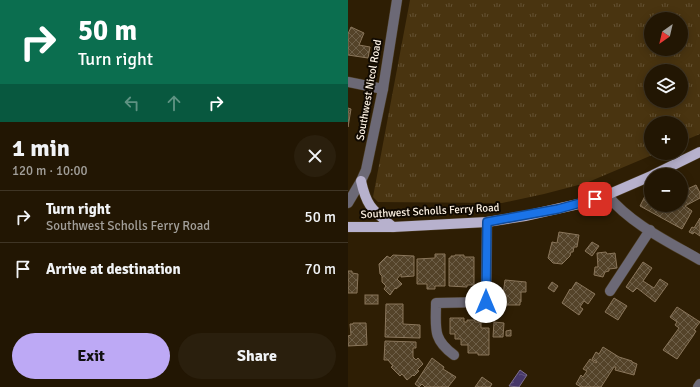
<!DOCTYPE html>
<meta charset="utf-8">
<style>
:root{--surface:#221603;--page:#2a1f0d;--text:#f1f3f6;--muted:#a29f9a;--line:#3f3525;--accent:#bda9f5}
body{margin:0;font-family:Signika,sans-serif;background:var(--page);color:var(--text);height:100vh;display:flex;flex-direction:column;font-size:15px;white-space:nowrap}
*{box-sizing:border-box;margin:0}
p{font-size:13px;color:var(--muted)}
.icon{flex:none;width:22px;height:22px;fill:none;stroke:currentColor;stroke-width:2;stroke-linecap:round;stroke-linejoin:round}
.map{position:relative;flex:1;overflow:hidden}
.sheet{display:flex;flex-direction:column;background:var(--surface);width:348px}
.sheet>*{flex:none}
.hud{background:#0b6e4f;color:#fff;overflow:hidden}
.needle{width:26px;rotate:214deg}
.buttons{position:absolute;left:296px;top:12px;display:grid;gap:8px}
.buttons a{display:grid;place-items:center;width:44px;height:44px;border-radius:50%;background:var(--surface);box-shadow:0 2px 10px #0003,0 0 0 1px var(--line);font-size:20px}
.pin{position:absolute;display:grid;place-items:center;width:34px;height:34px;color:#fff;margin:-17px;border-radius:8px;box-shadow:0 2px 6px #0006}
.me{position:absolute;width:44px;margin:-22px;rotate:0deg;stroke-linejoin:round;filter:drop-shadow(0 0 3px #0008)}
.turn{display:flex;align-items:center;gap:14px;height:84px;padding:0 12px;font-size:18px}
.turn .icon{width:52px;height:52px;stroke-width:2.5}
.turn b{display:block;font-size:28px;line-height:34px}
.lanes{display:flex;align-items:center;height:38px;padding:0 12px;background:#0003;justify-content:center;gap:20px;direction:ltr}
.lanes .off{opacity:.35}
.round{display:grid;place-items:center;flex:none;width:42px;height:42px;border-radius:21px;background:var(--page)}
.head{display:flex;align-items:center;justify-content:space-between;height:68px;padding:0 12px}
h1{font-size:24px;font-weight:800;line-height:30px}
.cta{display:flex;gap:8px;margin-top:auto;padding:8px 12px}
.cta a{flex:1;height:46px;border-radius:24px;background:var(--accent);color:#111;font-size:16px;font-weight:800;line-height:46px;text-align:center}
.cta a+a{background:var(--page);color:var(--text)}
ul{padding:0;list-style:none}
li{display:flex;align-items:center;gap:12px;height:52px;padding:0 12px;border-top:1px solid var(--line)}
li div{flex:1}
li b{display:block;font-size:15px}
li em{font-style:normal}
main{display:flex;flex:1;min-height:0}
.map>svg:first-child{display:block}
.grass{fill:url(#grass-tufts);fill-rule:evenodd}
.water{fill:url(#water-ripples);stroke:#7d6f8e}
.building{fill:url(#building-cross-hatch);stroke:#8a765b}
.lines{fill:none;stroke-linecap:round;stroke-linejoin:round}
.minor-casing{stroke:#4b3c23;stroke-width:11}
.major-casing{stroke:#4b3c23;stroke-width:11}
.minor{stroke:#6c6976;stroke-width:10}
.major{stroke:#b7b1cd;stroke-width:10}
.route-casing{stroke:#114b97;stroke-width:10}
.route{stroke:#1a73e8;stroke-width:7}
.labels{text-anchor:middle;dominant-baseline:central;stroke-width:4;stroke-linejoin:round;paint-order:stroke}
.street-label{font-size:11px;fill:#fdf2e3;stroke:#110a02}
</style>
<main>
<section class="sheet">
<div class="hud">
<div class="turn"><svg class="icon" aria-label="right" viewBox="0 0 24 24"><path d="M7 20v-9h11M14 6l5 5-5 5"/></svg><div><b>50 m</b>Turn right</div></div>
<div class="lanes"><svg class="icon off" aria-label="left" viewBox="0 0 24 24"><path d="M17 20v-9H6M10 6l-5 5 5 5"/></svg><svg class="icon off" aria-label="ahead" viewBox="0 0 24 24"><path d="M12 20V5M6 11l6-6 6 6"/></svg><svg class="icon" aria-label="right" viewBox="0 0 24 24"><path d="M7 20v-9h11M14 6l5 5-5 5"/></svg></div>
</div>
<div class="head"><div><h1>1 min</h1><p>120 m · 10:00</p></div><a class="round"><svg class="icon" aria-label="close" viewBox="0 0 24 24"><path d="M6 6l12 12M18 6L6 18"/></svg></a></div>
<ul>
<li><svg class="icon" aria-label="right" viewBox="0 0 24 24"><path d="M7 20v-9h11M14 6l5 5-5 5"/></svg><div><b>Turn right</b><p>Southwest Scholls Ferry Road</p></div><em>50 m</em></li>
<li><svg class="icon" aria-label="arrive" viewBox="0 0 24 24"><path d="M6 21V4h12l-3 4 3 4H6"/></svg><div><b>Arrive at destination</b></div><em>70 m</em></li>
</ul>
<div class="cta"><a>Exit</a><a>Share</a></div>
</section>
<div class="map">
<svg width="352" height="387" viewBox="0 0 352 387">
<defs>
<pattern id="grass-tufts" width="24" height="20" patternUnits="userSpaceOnUse"><rect width="24" height="20" fill="#493410"/><path d="M3 7l-1-3M5 7V3M7 7l1-3M15 17l-1-3M17 17v-4M19 17l1-3" fill="none" stroke="#645233"/></pattern>
<pattern id="water-ripples" width="26" height="14" patternUnits="userSpaceOnUse"><rect width="26" height="14" fill="#463769"/><path d="M2 4q2-2 4 0t4 0M15 11q2-2 4 0t4 0" fill="none" stroke="#62547e"/></pattern>
<pattern id="building-cross-hatch" width="8" height="8" patternUnits="userSpaceOnUse"><rect width="8" height="8" fill="#544329"/><path d="M0 0l8 8M0 8l8-8" fill="none" stroke="#6e5f48"/></pattern>
</defs>
<rect width="100%" height="100%" fill="#2e1e04"/>
<path class="grass" d="M62 0H352V134L333 142V123H303V153H309L238 183 196 194 154 203 30 202 25 197ZM303 19H333V49H303ZM303 71H333V101H303Z"/>
<polygon class="water" points="172,370 179,375 171,387 161,386"/>
<g class="building">
<polygon points="3,27 16,33 11,45 22,47 20,58 0,55 0,34"/>
<polygon points="0,108 3,109 0,127"/>
<polygon points="348,185 352,193 352,198 337,206 344,211 334,229 292,206 297,196 303,198 303,205 333,205 333,192"/>
<polygon points="352,218 352,236 346,232 345,234 341,232 344,227 346,228"/>
<polygon points="211,232 231,235 229,247 226,247 225,252 223,252 222,256 214,264 205,263 200,258 204,242 209,243"/>
<polygon points="244,242 251,246 244,256 237,251"/>
<polygon points="258,252 259,254 267,253 269,268 261,269 261,271 257,272 255,277 246,275 247,267 250,267 249,253"/>
<polygon points="87,254 97,254 97,286 87,286 87,289 79,289 79,284 69,284 69,259 87,258"/>
<polygon points="45,255 66,256 66,276 53,277 53,274 49,279 54,284 48,289 47,288 42,295 36,289 38,286 34,282 34,276 32,274 31,264 39,256 42,258"/>
<polygon points="107,255 116,255 116,257 126,257 126,285 119,285 119,287 101,286 101,258 103,258 103,256 107,256"/>
<polygon points="295,262 304,268 295,281 306,288 312,279 320,284 307,302 289,288 285,292 278,287"/>
<polygon points="0,271 4,271 4,273 10,274 9,293 0,293"/>
<polygon points="157,280 178,282 178,292 173,292 173,302 172,302 172,305 158,305 158,295 155,295"/>
<polygon points="204,282 210,286 206,292 200,288"/>
<polygon points="228,282 247,294 240,304 236,301 232,307 235,309 231,315 214,303 222,289 223,290"/>
<rect x="17" y="295" width="13" height="9"/>
<polygon points="266,298 279,306 270,320 257,312"/>
<polygon points="38,304 55,304 55,324 72,325 72,338 37,337"/>
<polygon points="329,307 352,322 346,330 348,331 345,336 329,359 315,350 331,328 327,325 329,322 322,317"/>
<polygon points="102,318 116,318 116,322 119,322 119,320 127,320 127,322 133,322 133,328 141,328 141,355 130,355 130,353 120,353 120,345 113,345 113,339 107,339 107,334 102,334"/>
<polygon points="146,322 156,323 155,337 145,337"/>
<polygon points="5,323 18,323 19,345 0,346 0,336 3,335 2,324 5,324"/>
<polygon points="163,330 163,336 158,336 158,331"/>
<polygon points="37,341 68,342 68,348 65,348 65,357 68,360 70,358 75,364 69,370 71,371 66,376 65,375 59,380 54,374 52,376 43,367 45,366 40,360 36,360"/>
<polygon points="255,347 271,357 284,361 284,362 289,364 286,375 267,370 268,367 266,367 253,387 233,387 228,384 233,375 235,377 239,371 235,369 242,359 248,363 249,362 244,359 248,352 251,354"/>
<polygon points="84,358 96,367 95,369 108,377 100,387 77,387 74,384 71,387 67,384"/>
<polygon points="134,377 144,384 142,387 127,387"/>
</g>
<g class="lines">
<g class="minor-casing">
<g id="minor">
<polyline points="0,82 35,89"/>
<path d="M259 195C283 224 319 241 352 260"/>
<polyline points="0,203 13,181 18,170 35,89 49,0"/>
<polyline points="262,291 302,230"/>
<path d="M106 355C84 339 88 328 88 303L138 302 139 222"/>
<polyline points="350,387 352,384"/>
</g>
</g>
<g class="major-casing">
<g id="major">
<polyline points="305,175 352,152"/>
<path d="M13 181C19 208 25 210 45 227"/>
<polyline points="0,227 45,227 139,222 177,216 235,203 259,195 303,176"/>
</g>
</g>
<use href="#minor" class="minor"/>
<use href="#major" class="major"/>
</g>
<g class="lines">
<g class="route-casing">
<polyline id="route" points="138,302 139,222 210,209 247,199"/>
</g>
<use href="#route" class="route"/>
</g>
<g class="labels">
<g class="street-label">
<text transform="translate(21 90) rotate(-80)">Southwest Nicol Road</text>
<text transform="translate(82 211) rotate(-3)">Southwest Scholls Ferry Road</text>
</g>
</g>
</svg>
<div class="buttons">
<a><svg class="needle" viewBox="-14 -14 28 28"><path d="M0-13l5 13h-10z" fill="#e53935"/><path d="M0 13l5-13h-10z" fill="#a29f9a"/></svg></a>
<a><svg class="icon" aria-label="layers" viewBox="0 0 24 24"><path d="M12 4l9 5-9 5-9-5zM3 14l9 5 9-5"/></svg></a>
<a>+</a>
<a>−</a>
</div>
<div class="pin" style="left:247px;top:199px;background:#d93025"><svg class="icon" aria-label="arrive" viewBox="0 0 24 24"><path d="M6 21V4h12l-3 4 3 4H6"/></svg></div>
<svg class="me" style="left:138px;top:302px" viewBox="-20 -20 40 40"><circle r="19" fill="#fff"/><path d="M0-13L10 11 0 6-10 11z" fill="#1a73e8"/></svg>
</div>
</main>
